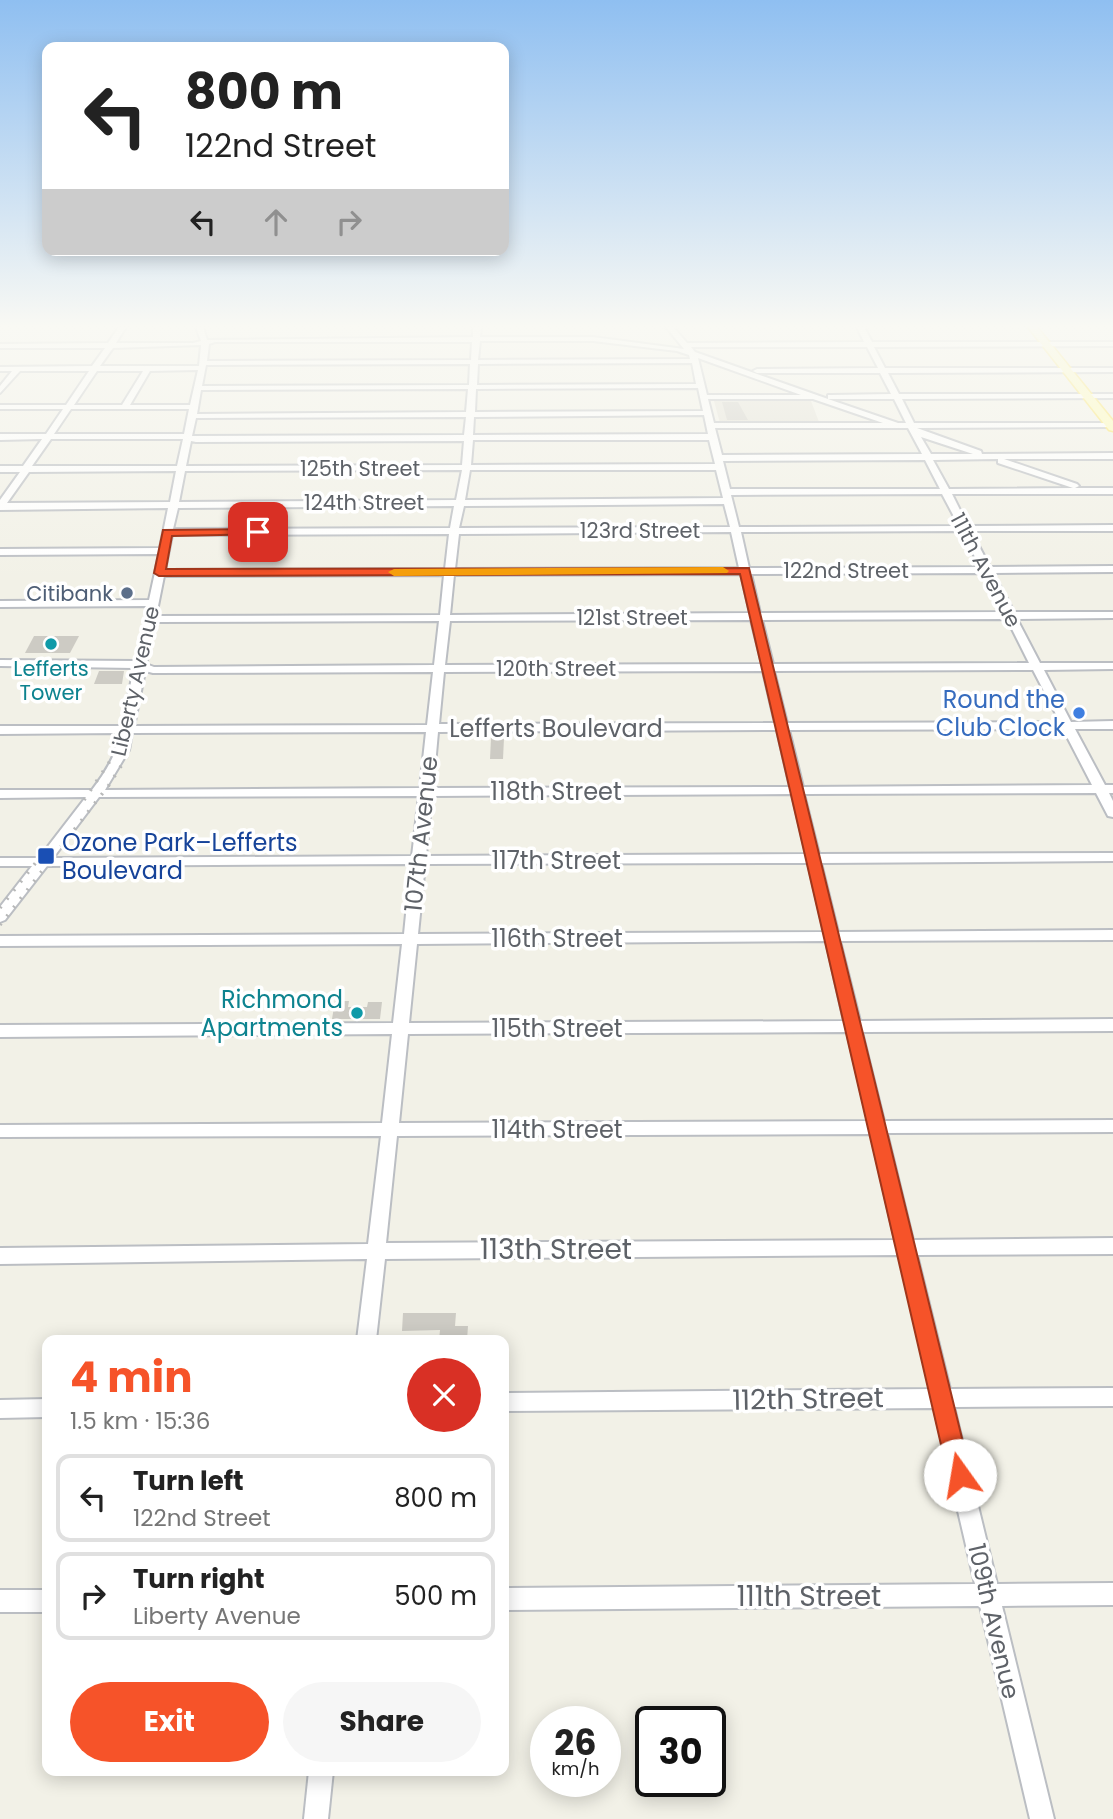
<!DOCTYPE html>
<meta charset="utf-8">
<style>
:root{--surface:#fff;--page:#f6f6f6;--text:#222;--muted:#767676;--line:#e0e0e0;--accent:#f65329}
body{margin:0;font-family:Poppins,sans-serif;background:var(--page);color:var(--text);height:100vh;display:flex;flex-direction:column;font-size:26px;white-space:nowrap}
*{box-sizing:border-box;margin:0}
p{font-size:23px;color:var(--muted)}
.icon{flex:none;width:38px;height:38px;fill:none;stroke:currentColor;stroke-width:2;stroke-linecap:round;stroke-linejoin:round}
.map{position:relative;flex:1;overflow:hidden}
.panel{position:absolute;left:42px;top:1335px;width:467px;height:441px;display:flex;flex-direction:column;background:var(--surface);border-radius:14px;box-shadow:0 4px 18px #0003}
.panel>*{flex:none}
.guide{position:absolute;left:42px;top:42px;width:467px;height:214px;border-radius:14px;box-shadow:0 4px 18px #0003;background:#fff;color:var(--text);overflow:hidden}
.speed{position:absolute;left:530px;top:1706px;display:flex;gap:14px;font-size:35px;font-weight:700;text-align:center}
.speed>*{display:grid;place-content:center;width:91px;height:91px;border-radius:50%;background:var(--surface);box-shadow:0 4px 18px #0003;line-height:1}
.speed small{font-size:18px;font-weight:400}
.speed .limit{border:4px solid #111;border-radius:10px;background:#fff;color:#111}
.pin{position:absolute;display:grid;place-items:center;width:60px;height:60px;color:#fff;margin:-30px;border-radius:14px;box-shadow:0 4px 10px #0006}
.me{position:absolute;width:77px;margin:-38px;rotate:347deg;stroke-linejoin:round;filter:drop-shadow(0 0 5px #0008)}
.turn{display:flex;align-items:center;gap:24px;height:147px;padding:0 28px;font-size:32px}
.turn .icon{width:91px;height:91px;stroke-width:2.5}
.turn b{display:block;font-size:49px;line-height:60px}
.lanes{display:flex;align-items:center;height:66px;padding:0 28px;background:#0003;justify-content:center;gap:35px;direction:ltr}
.lanes .off{opacity:.35}
.round{display:grid;place-items:center;flex:none;width:74px;height:74px;border-radius:37px;background:var(--page)}
.summary{display:flex;align-items:center;justify-content:space-between;height:119px;padding:0 28px}
h1{font-size:42px;font-weight:700;line-height:52px;color:var(--accent)}
.button{display:flex;gap:14px;margin-top:auto;padding:14px 28px}
.button a{flex:1;height:80px;border-radius:42px;background:var(--accent);color:#fff;font-size:28px;font-weight:700;line-height:80px;text-align:center}
.button a+a{background:var(--page);color:var(--text)}
ul{padding:0;list-style:none}
li{display:flex;align-items:center;gap:21px;height:88px;margin:0 14px 10px;padding:0 14px;border:4px solid var(--line);border-radius:14px}
li div{flex:1}
li b{display:block;font-size:26px}
li em{font-style:normal}
.map>svg:first-child{display:block}
.education{fill:#e2e0d5}
.building{fill:#cdcbc4}
.lines{fill:none;stroke-linecap:round;stroke-linejoin:round}
.minor-casing{stroke:#bbbec3;stroke-width:4}
.major-casing{stroke:#fce356;stroke-width:3}
.minor{fill:#fff;fill-rule:evenodd}
.major{fill:#fffcaf;fill-rule:evenodd}
.rail{stroke:#b8b9b9;stroke-width:3.5;stroke-dasharray:2 9;stroke-linecap:butt}
.route{fill:#f65329;stroke:#a0361b;stroke-width:2}
.slow{fill:#f59e0b}
.service-dot{fill:#5c6f8a;stroke:#fff;stroke-width:2.5}
.culture-dot{fill:#0f9aa8;stroke:#fff;stroke-width:2.5}
.shop-dot{fill:#3f7fe0;stroke:#fff;stroke-width:2.5}
.transit-dot{fill:#1a4fb4;stroke:#fff;stroke-width:2.5}
.labels{text-anchor:middle;dominant-baseline:central;stroke-width:7;stroke-linejoin:round;paint-order:stroke}
.far-street-label{font-size:21px;fill:#5e6268;stroke:#fff}
.far-service-label{font-size:21px;fill:#4e5e75;stroke:#fff;text-anchor:end}
.far-culture-label{font-size:21px;fill:#0d838f;stroke:#fff}
.shop-label{font-size:24px;fill:#366cbe;stroke:#fff;text-anchor:end}
.street-label{font-size:24px;fill:#5e6268;stroke:#fff}
.transit-label{font-size:24px;fill:#164399;stroke:#fff;text-anchor:start}
.culture-label{font-size:24px;fill:#0d838f;stroke:#fff;text-anchor:end}
.near-street-label{font-size:28px;fill:#5e6268;stroke:#fff}
</style>
<div class="map">
<svg width="1113" height="1819" viewBox="0 0 1113 1819">
<rect width="100%" height="100%" fill="#f2f1e7"/>
<polygon class="education" points="714,401 811,401 819,422 720,423"/>
<g class="building">
<polygon points="722,402 738,402 748,420 727,420"/>
<polygon points="34,636 79,636 70,653 25,653"/>
<polygon points="99,671 124,671 122,684 94,684"/>
<polygon points="491,738 504,738 503,759 490,759"/>
<polygon points="335,1001 349,1001 348,1007 367,1007 368,1002 382,1002 380,1019 332,1019"/>
<polygon points="403,1313 456,1313 455,1326 468,1326 467,1340 439,1340 440,1330 402,1331"/>
</g>
<g class="lines">
<g class="minor-casing">
<g id="minor">
<path d="M119 327H126L116 343H193L201 341 196 327H203L207 340 473 337V327H481L480 337H593L684 349 666 327H673L687 343 864 342 857 327H864L872 342H1113V346L874 347 885 368H1113V372L888 373 899 394H1113V398L902 399 914 423H1113V427L917 428 981 451 982 454 1113 453V459H1004L1077 484 1079 486 1075 488H1113V494H952L968 526 1113 525V531H971L990 567 1113 566V572L993 573 1014 612H1113V618L1017 619 1040 663H1113V669L1044 670 1071 722 1113 721V729H1075L1105 785H1113V793H1109L1113 801V817L1108 816 1096 793 804 794 819 854 1113 853V861L821 863 838 932 1113 930V940L840 941 860 1021 1113 1019V1031L862 1032 884 1121 1113 1120V1132L887 1133 913 1240 1113 1238V1254L917 1255 950 1389 1113 1388V1406L954 1407 997 1584 1113 1583V1605L1002 1606 1054 1819H1030L980 1606 504 1610V1588L975 1584 934 1408 504 1411V1393L930 1389 899 1255 385 1259 376 1340H357L367 1259 0 1264V1248L368 1244 381 1136 0 1137V1125L382 1123 392 1034 0 1037V1025L393 1023 402 944 0 946V936L404 934 411 864 47 866 5 920 0 922V907L32 866H0V858H39L86 797 0 798V790H92C106 772 116 755 121 733L0 734V726H122L134 668 0 666V660L136 661 148 606 0 607V601L149 600 159 554 0 555V549L160 548 168 508 0 510V500L20 472H0V466H23L42 439 0 440V434H46L63 409H0V405H66L89 371H20L0 393V386L12 371H0V367L92 366 105 348H0V344L108 343ZM480 341H593L677 351 689 355 690 359 478 360ZM215 342H472L471 360 207 361 209 344ZM201 345 199 366H100L113 348ZM691 347H867L878 368 757 369 753 371 757 373H880L891 394 831 395H828V399L695 352ZM698 358 801 395H707ZM692 363 696 384 477 385 478 364ZM470 364 469 385 202 386 206 365ZM198 370 190 405H130L150 371ZM97 371H143L122 405H74ZM698 388 703 411 475 412 476 389ZM468 389 466 412 197 414 201 390ZM708 399H813L883 423H714ZM828 399H894L906 423H898ZM71 409H189L184 434H54ZM704 415 708 434 473 435 474 417ZM466 417 464 435 192 436 196 418ZM715 428H908L922 454 722 455ZM921 437 973 454H931ZM51 439H183L177 466H32ZM473 440H709L715 464 471 465ZM191 441 196 442 464 441 462 465 186 466ZM998 459V463L1073 488 949 489 933 460ZM925 460 940 489H730L723 461ZM462 470 456 500 179 502 185 471ZM716 470 723 498 465 500 470 470ZM176 471 170 502 7 503 29 472ZM942 494 959 526 739 527 731 495ZM724 504 730 527 459 528 464 506ZM454 506 450 528 173 529 178 508ZM962 531 980 567 749 568 741 532ZM731 532 739 568 455 569 459 534ZM449 534 445 569 165 570 172 535ZM983 573 1003 612 760 613 751 574ZM741 574 750 613 450 615 454 575ZM444 575 440 615 156 616 164 576ZM1007 619 1029 663 773 664 762 620ZM751 620 762 664 445 665 450 621ZM439 621 434 665 154 667 146 664 155 622ZM1033 670 1060 722 787 723 774 671ZM145 671 153 673 433 672 427 725 134 726ZM763 671 775 723 439 724 444 672ZM1063 729 1092 785 803 787 789 730ZM777 730 790 787 433 788 438 732ZM426 732 420 788 105 790 129 750 132 733ZM792 794 806 854 426 856 432 796ZM419 796 412 856 53 858 99 797ZM808 863 824 932 418 934 425 864ZM826 941 844 1021 409 1023 417 944ZM847 1032 868 1121 399 1123 408 1034ZM871 1134 895 1240 386 1243 397 1136Z"/>
<polygon points="47,1399 47,1417 0,1418 0,1400"/>
<rect x="0" y="1590" width="47" height="22"/>
<polygon points="309,1771 333,1771 328,1819 304,1819"/>
</g>
</g>
<g class="major-casing">
<polygon id="major" points="1028,327 1037,327 1113,421 1113,431 1109,430"/>
</g>
<use href="#minor" class="minor"/>
<use href="#major" class="major"/>
<g class="rail">
<polyline points="84,800 116,752"/>
<polyline points="0,908 52,842"/>
<polyline points="0,925 109,785 130,752"/>
</g>
</g>
<linearGradient id="sky" x2="0" y2="1"><stop stop-color="#8fbff1"/><stop offset="0.56" stop-color="#f9f9f4"/><stop offset="1" stop-color="#f9f9f4" stop-opacity="0"/></linearGradient>
<rect width="1113" height="582" fill="url(#sky)"/>
<polygon class="route" points="258,529 262,530 262,534 172,536 166,569 749,568 971,1475 968,1483 960,1486 951,1483 948,1475 740,574 159,576 154,573 163,530"/>
<polygon class="slow" points="723,567 729,571 727,573 394,576 388,572 394,569"/>
<circle class="service-dot" cx="127" cy="593" r="7"/>
<g class="culture-dot">
<circle cx="51" cy="644" r="7"/>
<circle cx="357" cy="1013" r="7"/>
</g>
<circle class="shop-dot" cx="1079" cy="713" r="7"/>
<rect class="transit-dot" x="37" y="847" width="18" height="18" rx="3.5"/>
<g class="labels">
<g class="far-street-label">
<text x="360" y="468">125th Street</text>
<text x="364" y="502">124th Street</text>
<text x="640" y="530">123rd Street</text>
<text x="846" y="570">122nd Street</text>
<text transform="translate(986 570) rotate(62)">111th Avenue</text>
<text x="632" y="617">121st Street</text>
<text x="556" y="668">120th Street</text>
<text transform="translate(135 681) rotate(-77)">Liberty Avenue</text>
</g>
<g class="far-service-label">
<text x="113" y="593">Citibank</text>
</g>
<g class="far-culture-label">
<text x="51" y="668">Lefferts<tspan x="51" dy="24">Tower</tspan></text>
</g>
<g class="shop-label">
<text x="1065" y="699">Round the<tspan x="1065" dy="28">Club Clock</tspan></text>
</g>
<g class="street-label">
<text x="556" y="728">Lefferts Boulevard</text>
<text x="556" y="791">118th Street</text>
<text transform="translate(421 834) rotate(-84)">107th Avenue</text>
<text x="556" y="860">117th Street</text>
<text x="557" y="938">116th Street</text>
<text x="557" y="1028">115th Street</text>
<text x="557" y="1129">114th Street</text>
<text transform="translate(994 1621) rotate(77)">109th Avenue</text>
</g>
<g class="transit-label">
<text x="62" y="842">Ozone Park–Lefferts<tspan x="62" dy="28">Boulevard</tspan></text>
</g>
<g class="culture-label">
<text x="343" y="999">Richmond<tspan x="343" dy="28">Apartments</tspan></text>
</g>
<g class="near-street-label">
<text x="556" y="1249">113th Street</text>
<text transform="translate(808 1399) rotate(-1)">112th Street</text>
<text x="809" y="1596">111th Street</text>
</g>
</g>
</svg>
<div class="speed"><div>26<small>km/h</small></div><div class="limit">30</div></div>
<div class="pin" style="left:258px;top:532px;background:#d93025"><svg class="icon" aria-label="arrive" viewBox="0 0 24 24"><path d="M6 21V4h12l-3 4 3 4H6"/></svg></div>
<svg class="me" style="left:960px;top:1475px" viewBox="-20 -20 40 40"><circle r="19" fill="#fff"/><path d="M0-13L10 11 0 6-10 11z" fill="#f65329"/></svg>
<div class="guide">
<div class="turn"><svg class="icon" aria-label="left" viewBox="0 0 24 24"><path d="M17 20v-9H6M10 6l-5 5 5 5"/></svg><div><b>800 m</b>122nd Street</div></div>
<div class="lanes"><svg class="icon" aria-label="left" viewBox="0 0 24 24"><path d="M17 20v-9H6M10 6l-5 5 5 5"/></svg><svg class="icon off" aria-label="ahead" viewBox="0 0 24 24"><path d="M12 20V5M6 11l6-6 6 6"/></svg><svg class="icon off" aria-label="right" viewBox="0 0 24 24"><path d="M7 20v-9h11M14 6l5 5-5 5"/></svg></div>
</div>
<section class="panel">
<div class="summary"><div><h1>4 min</h1><p>1.5 km · 15:36</p></div><a class="round" style="background:#d93025;color:#fff"><svg class="icon" aria-label="close" viewBox="0 0 24 24"><path d="M6 6l12 12M18 6L6 18"/></svg></a></div>
<ul>
<li><svg class="icon" aria-label="left" viewBox="0 0 24 24"><path d="M17 20v-9H6M10 6l-5 5 5 5"/></svg><div><b>Turn left</b><p>122nd Street</p></div><em>800 m</em></li>
<li><svg class="icon" aria-label="right" viewBox="0 0 24 24"><path d="M7 20v-9h11M14 6l5 5-5 5"/></svg><div><b>Turn right</b><p>Liberty Avenue</p></div><em>500 m</em></li>
</ul>
<div class="button"><a>Exit</a><a>Share</a></div>
</section>
</div>
